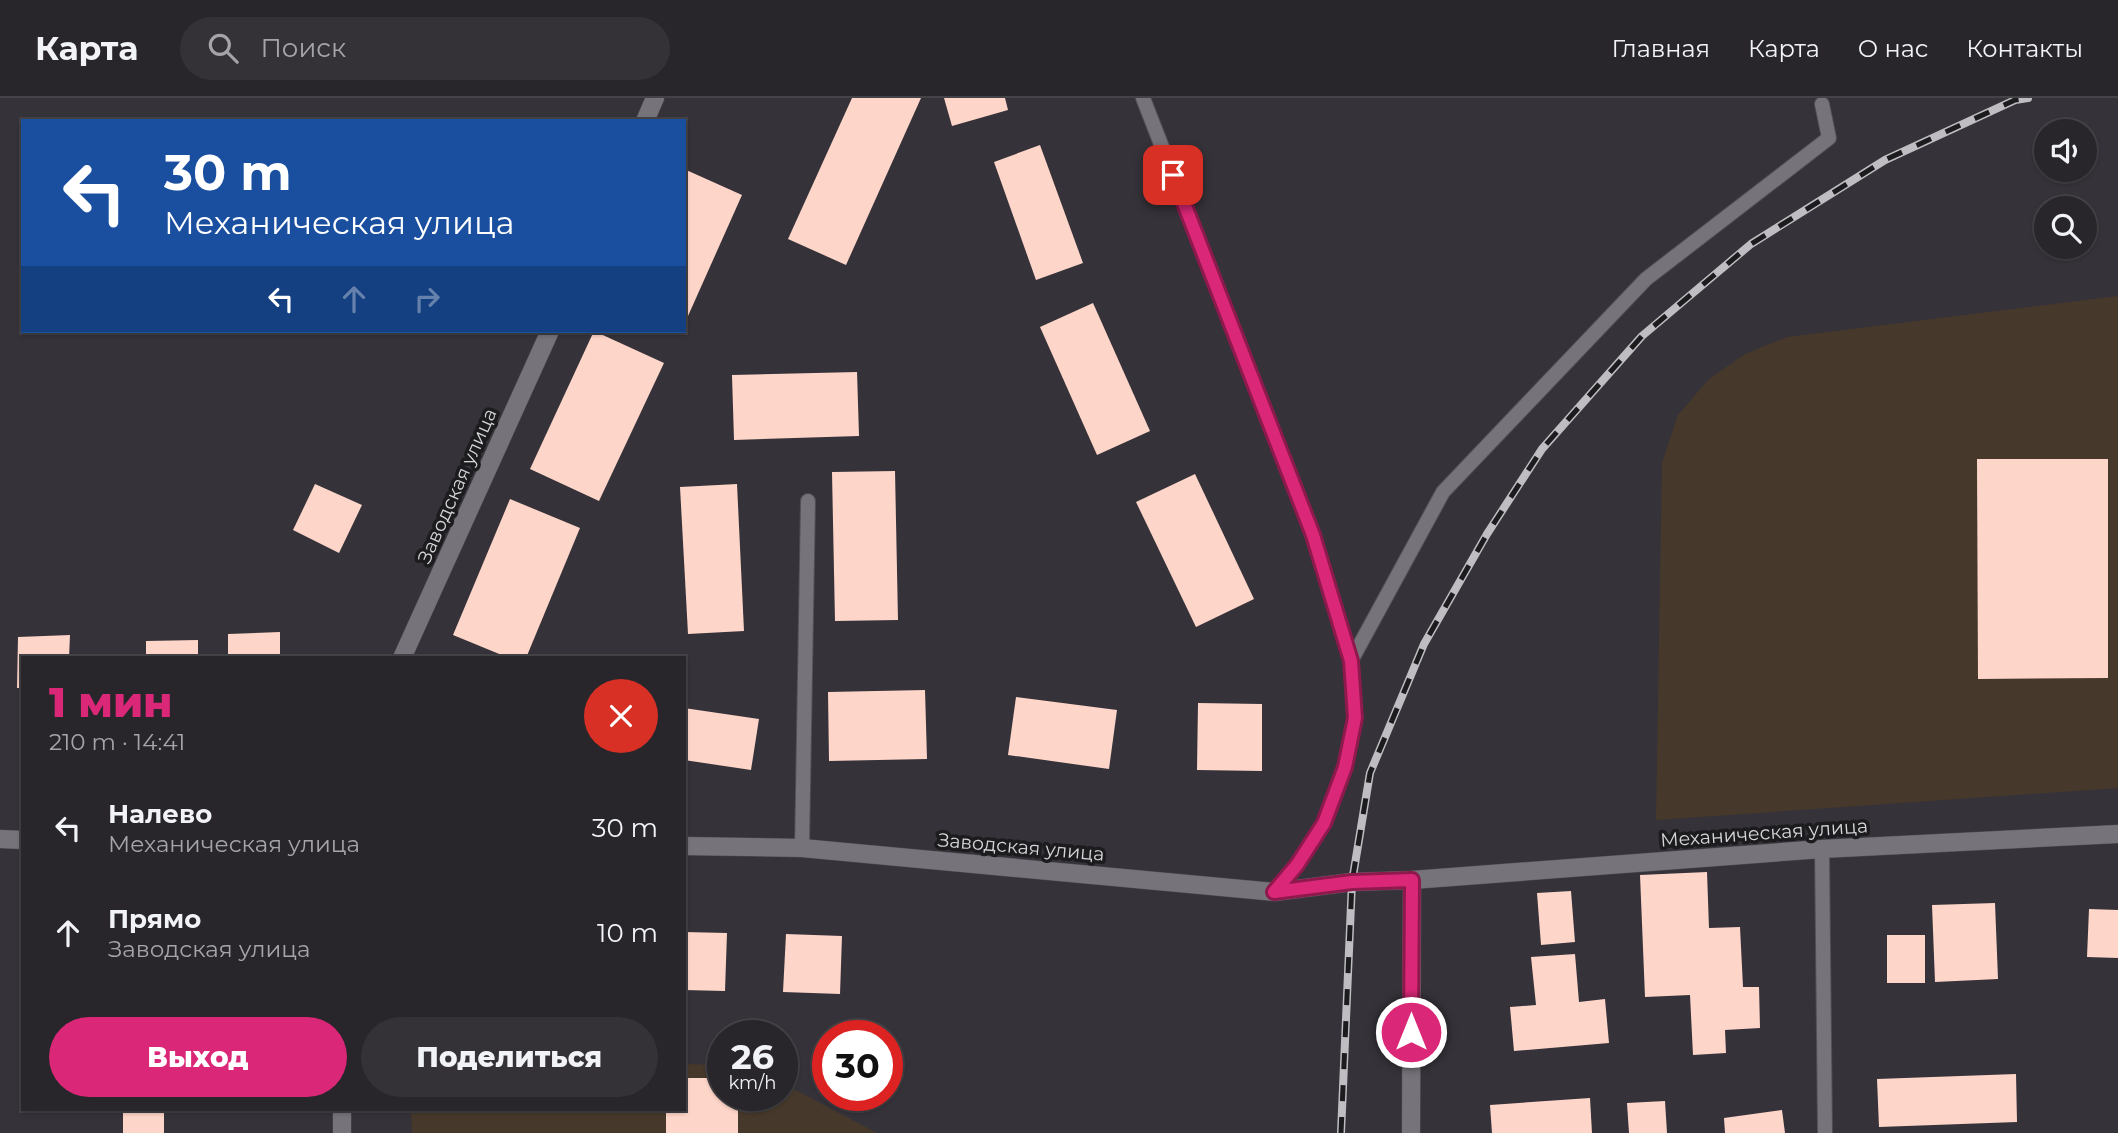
<!DOCTYPE html>
<html lang="ru">
<meta charset="utf-8">
<style>
:root{--surface:#28262b;--page:#343237;--text:#f1f3f6;--muted:#a5a5a9;--line:#444347;--accent:#db2777}
body{margin:0;font-family:Montserrat,sans-serif;background:var(--page);color:var(--text);height:100vh;display:flex;flex-direction:column;font-size:26px;white-space:nowrap}
*{box-sizing:border-box;margin:0}
p{font-size:23px;color:var(--muted)}
.icon{flex:none;width:38px;height:38px;fill:none;stroke:currentColor;stroke-width:2;stroke-linecap:round;stroke-linejoin:round}
.map{position:relative;flex:1;overflow:hidden}
.side{position:absolute;left:21px;top:558px;width:665px;height:455px;display:flex;flex-direction:column;background:var(--surface);border-radius:0px;box-shadow:0 2px 5px #0004,0 0 0 2px var(--line)}
.side>*{flex:none}
.guide{position:absolute;left:21px;top:21px;width:665px;height:214px;border-radius:0px;box-shadow:0 2px 5px #0004,0 0 0 2px var(--line);background:#1a4fa0;color:#fff;overflow:hidden}
.tools{position:absolute;left:2034px;top:21px;display:grid;gap:14px}
.tools a{display:grid;place-items:center;width:63px;height:63px;border-radius:50%;background:var(--surface);box-shadow:0 2px 5px #0004,0 0 0 2px var(--line);font-size:35px}
.speed{position:absolute;left:707px;top:922px;display:flex;gap:14px;font-size:35px;font-weight:700;text-align:center}
.speed>*{display:grid;place-content:center;width:91px;height:91px;border-radius:50%;background:var(--surface);box-shadow:0 2px 5px #0004,0 0 0 2px var(--line);line-height:1}
.speed small{font-size:18px;font-weight:400}
.speed .limit{border:10px solid #d22;background:#fff;color:#111}
.pin{position:absolute;display:grid;place-items:center;width:60px;height:60px;color:#fff;margin:-30px;border-radius:14px;box-shadow:0 4px 10px #0006}
.me{position:absolute;width:77px;margin:-38px;rotate:0deg;stroke-linejoin:round;filter:drop-shadow(0 0 5px #0008)}
.turn{display:flex;align-items:center;gap:24px;height:147px;padding:0 28px;font-size:32px}
.turn .icon{width:91px;height:91px;stroke-width:2.5}
.turn b{display:block;font-size:49px;line-height:60px}
.lanes{display:flex;align-items:center;height:66px;padding:0 28px;background:#0003;justify-content:center;gap:35px;direction:ltr}
.lanes .off{opacity:.35}
.round{display:grid;place-items:center;flex:none;width:74px;height:74px;border-radius:37px;background:var(--page)}
.overview{display:flex;align-items:center;justify-content:space-between;height:119px;padding:0 28px}
h1{font-size:42px;font-weight:800;line-height:52px;color:var(--accent)}
.cta{display:flex;gap:14px;margin-top:auto;padding:14px 28px}
.cta a{flex:1;height:80px;border-radius:42px;background:var(--accent);color:#fff;font-size:28px;font-weight:800;line-height:80px;text-align:center}
.cta a+a{background:var(--page);color:var(--text)}
ul{padding:0;list-style:none}
li{display:flex;align-items:center;gap:21px;height:105px;padding:0 28px}
li div{flex:1}
li b{display:block;font-size:26px}
li em{font-style:normal}
header{display:flex;align-items:center;gap:42px;box-sizing:border-box;height:98px;padding:0 35px;background:var(--surface);border-bottom:2px solid var(--line)}
header strong{font-size:33px}
nav{display:flex;gap:38px;margin-inline-start:auto;font-size:24px}
.search{width:490px;height:63px;background:var(--page);display:flex;align-items:center;gap:18px;box-sizing:border-box;padding:0 24px;border-radius:38px;color:var(--muted);font-size:26px}
.map>svg:first-child{display:block}
.industrial{fill:#46392b}
.building{fill:#fed5c9}
.lines{fill:none;stroke-linecap:round;stroke-linejoin:round}
.lane-casing{stroke:#514e54;stroke-width:16}
.street-casing{stroke:#514e54;stroke-width:19}
.secondary-casing{stroke:#514e54;stroke-width:19}
.lane{stroke:#76737a;stroke-width:14}
.street{stroke:#76737a;stroke-width:18}
.secondary{stroke:#76737a;stroke-width:18}
.rail-casing{stroke:#bfbdc1;stroke-width:8}
.rail{stroke:#1c1b1e;stroke-width:5;stroke-dasharray:16;stroke-linecap:butt}
.route-casing{stroke:#8e194d;stroke-width:18}
.route{stroke:#db2777;stroke-width:12}
.labels{text-anchor:middle;dominant-baseline:central;stroke-width:7;stroke-linejoin:round;paint-order:stroke}
.street-label{font-size:19px;fill:#d7d5d9;stroke:#1c1b1e}
</style>
<header>
<strong>Карта</strong>
<div class="search"><svg class="icon" aria-label="search" viewBox="0 0 24 24"><circle cx="10" cy="10" r="6"/><path d="M15 15l6 6"/></svg>Поиск</div>
<nav><a>Главная</a><a>Карта</a><a>О нас</a><a>Контакты</a></nav>
</header>
<div class="map">
<svg width="2118" height="1035" viewBox="0 0 2118 1035">
<rect width="100%" height="100%" fill="#353239"/>
<g class="industrial">
<polygon points="2118,198 2118,690 1656,722 1662,365 1678,317 1709,281 1745,256 1787,239"/>
<polygon points="684,966 723,967 723,998 782,998 782,985 877,1035 412,1035 411,1012 684,1012"/>
</g>
<g class="building">
<polygon points="852,0 921,0 846,167 788,141"/>
<polygon points="944,0 1005,0 1008,12 952,28"/>
<polygon points="1040,47 1083,165 1036,182 994,64"/>
<polygon points="684,71 742,97 684,227"/>
<polygon points="1093,205 1150,333 1097,357 1040,229"/>
<polygon points="594,233 664,265 599,403 530,371"/>
<polygon points="857,274 859,338 734,342 732,277"/>
<polygon points="1977,361 2108,361 2108,580 1978,581"/>
<polygon points="895,373 898,522 835,523 832,374"/>
<polygon points="1195,376 1254,501 1196,529 1136,404"/>
<polygon points="315,386 362,407 339,455 293,432"/>
<polygon points="737,386 744,533 688,536 680,389"/>
<polygon points="510,401 580,430 526,560 509,560 453,537"/>
<polygon points="280,534 280,560 228,560 228,536"/>
<polygon points="70,537 69,560 23,560 23,590 17,590 18,539"/>
<polygon points="198,542 198,560 146,560 146,543"/>
<polygon points="925,592 927,661 829,663 828,594"/>
<polygon points="1016,599 1117,612 1109,671 1008,657"/>
<polygon points="1198,605 1262,606 1262,673 1197,672"/>
<polygon points="684,610 759,621 751,672 684,662"/>
<polygon points="1707,774 1709,830 1740,829 1743,889 1759,889 1760,930 1725,932 1726,955 1693,957 1690,897 1645,899 1640,777"/>
<polygon points="1571,793 1575,844 1541,847 1537,795"/>
<polygon points="1995,805 1998,881 1935,884 1932,807"/>
<polygon points="2089,811 2118,812 2118,860 2087,859"/>
<polygon points="684,834 727,835 725,893 684,892"/>
<polygon points="786,836 842,838 840,896 783,894"/>
<rect x="1887" y="837" width="38" height="48"/>
<polygon points="1575,856 1579,904 1605,901 1609,945 1514,953 1510,909 1536,907 1531,859"/>
<polygon points="2016,976 2017,1024 1879,1029 1877,981"/>
<polygon points="684,980 723,980 723,998 738,998 738,1035 666,1035 666,1012 684,1012"/>
<polygon points="1590,1000 1592,1035 1492,1035 1490,1007"/>
<polygon points="1665,1003 1667,1035 1629,1035 1627,1005"/>
<rect x="123" y="1012" width="41" height="23"/>
<polygon points="1782,1012 1785,1035 1725,1035 1724,1020"/>
</g>
<g class="lines">
<g class="lane-casing">
<g id="lane">
<polyline points="1143,0 1313,437 1351,563 1355,620 1345,669 1324,725 1297,767 1274,794"/>
<polyline points="1351,563 1443,394 1646,181 1829,40 1822,6"/>
<polyline points="802,750 808,403"/>
<polyline points="1822,751 1825,1035"/>
</g>
</g>
<g class="street-casing">
<g id="street">
<polyline points="0,741 23,742"/>
<polyline points="684,748 802,750 1274,794 1352,784 1412,782 1822,751 2118,736"/>
<polyline points="1411,1035 1412,782"/>
</g>
</g>
<g class="secondary-casing">
<g id="secondary">
<polyline points="645,23 655,0"/>
<polyline points="402,560 550,233"/>
<polyline points="342,1012 342,1035"/>
</g>
</g>
<use href="#lane" class="lane"/>
<use href="#street" class="street"/>
<use href="#secondary" class="secondary"/>
<g class="rail-casing">
<polyline id="rail" points="1341,1035 1352,784 1370,675 1424,546 1487,436 1542,351 1642,238 1751,146 1885,62 2015,2 2028,0"/>
</g>
<use href="#rail" class="rail"/>
</g>
<g class="lines">
<g class="route-casing">
<polyline id="route" points="1173,77 1313,437 1351,563 1355,620 1345,669 1324,725 1297,767 1274,794 1352,784 1412,782 1411,934"/>
</g>
<use href="#route" class="route"/>
</g>
<g class="labels">
<g class="street-label">
<text transform="translate(457 388) rotate(-66)">Заводская улица</text>
<text transform="translate(1764 735) rotate(-4)">Механическая улица</text>
<text transform="translate(1021 749) rotate(5)">Заводская улица</text>
</g>
</g>
</svg>
<div class="tools">
<a><svg class="icon" aria-label="sound" viewBox="0 0 24 24"><path d="M4 9h4l5-4v14l-5-4H4zM17 9q2 3 0 6"/></svg></a>
<a><svg class="icon" aria-label="search" viewBox="0 0 24 24"><circle cx="10" cy="10" r="6"/><path d="M15 15l6 6"/></svg></a>
</div>
<div class="speed"><div>26<small>km/h</small></div><div class="limit">30</div></div>
<div class="pin" style="left:1173px;top:77px;background:#d93025"><svg class="icon" aria-label="arrive" viewBox="0 0 24 24"><path d="M6 21V4h12l-3 4 3 4H6"/></svg></div>
<svg class="me" style="left:1411px;top:934px" viewBox="-20 -20 40 40"><circle r="17" fill="#db2777" stroke="#fff" stroke-width="3"/><path d="M0-11L8 9 0 5-8 9z" fill="#fff"/></svg>
<div class="guide">
<div class="turn"><svg class="icon" aria-label="left" viewBox="0 0 24 24"><path d="M17 20v-9H6M10 6l-5 5 5 5"/></svg><div><b>30 m</b>Механическая улица</div></div>
<div class="lanes"><svg class="icon" aria-label="left" viewBox="0 0 24 24"><path d="M17 20v-9H6M10 6l-5 5 5 5"/></svg><svg class="icon off" aria-label="ahead" viewBox="0 0 24 24"><path d="M12 20V5M6 11l6-6 6 6"/></svg><svg class="icon off" aria-label="right" viewBox="0 0 24 24"><path d="M7 20v-9h11M14 6l5 5-5 5"/></svg></div>
</div>
<section class="side">
<div class="overview"><div><h1>1 мин</h1><p>210 m · 14:41</p></div><a class="round" style="background:#d93025;color:#fff"><svg class="icon" aria-label="close" viewBox="0 0 24 24"><path d="M6 6l12 12M18 6L6 18"/></svg></a></div>
<ul>
<li><svg class="icon" aria-label="left" viewBox="0 0 24 24"><path d="M17 20v-9H6M10 6l-5 5 5 5"/></svg><div><b>Налево</b><p>Механическая улица</p></div><em>30 m</em></li>
<li><svg class="icon" aria-label="ahead" viewBox="0 0 24 24"><path d="M12 20V5M6 11l6-6 6 6"/></svg><div><b>Прямо</b><p>Заводская улица</p></div><em>10 m</em></li>
</ul>
<div class="cta"><a>Выход</a><a>Поделиться</a></div>
</section>
</div>
